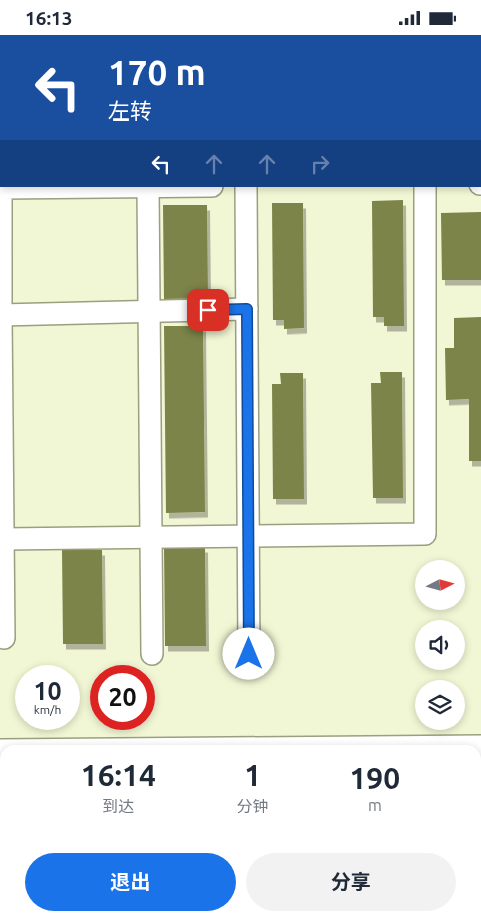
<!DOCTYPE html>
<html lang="zh">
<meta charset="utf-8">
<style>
:root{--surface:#fff;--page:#f2f2f3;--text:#1f2937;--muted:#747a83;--accent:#1a73e8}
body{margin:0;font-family:Ubuntu,"Noto Sans SC",sans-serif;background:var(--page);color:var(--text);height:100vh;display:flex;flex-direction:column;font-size:19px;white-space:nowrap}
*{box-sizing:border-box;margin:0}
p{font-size:16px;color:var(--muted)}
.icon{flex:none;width:28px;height:28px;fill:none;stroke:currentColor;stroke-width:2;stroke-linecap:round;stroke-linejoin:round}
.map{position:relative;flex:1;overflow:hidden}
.drawer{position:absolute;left:0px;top:710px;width:481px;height:176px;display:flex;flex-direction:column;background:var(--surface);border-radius:15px 15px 0 0;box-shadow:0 2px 8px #0003}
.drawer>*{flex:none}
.hud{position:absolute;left:0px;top:0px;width:481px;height:152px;box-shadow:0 2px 8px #0003;background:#1a4fa0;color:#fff;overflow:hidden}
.needle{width:32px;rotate:84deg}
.buttons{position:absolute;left:415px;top:525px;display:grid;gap:10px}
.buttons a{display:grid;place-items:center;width:50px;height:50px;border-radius:50%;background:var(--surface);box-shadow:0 2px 8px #0003;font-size:25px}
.speed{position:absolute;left:15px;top:630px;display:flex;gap:10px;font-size:25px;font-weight:700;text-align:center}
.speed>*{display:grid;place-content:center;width:65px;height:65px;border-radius:50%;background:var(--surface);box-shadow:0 2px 8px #0003;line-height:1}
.speed small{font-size:12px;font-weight:400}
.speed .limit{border:8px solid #d22;background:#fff;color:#111}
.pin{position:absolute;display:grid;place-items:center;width:42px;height:42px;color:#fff;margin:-21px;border-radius:10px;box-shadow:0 2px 8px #0006}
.me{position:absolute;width:55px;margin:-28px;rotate:0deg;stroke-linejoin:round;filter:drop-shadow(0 0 4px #0008)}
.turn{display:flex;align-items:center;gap:18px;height:105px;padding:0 25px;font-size:22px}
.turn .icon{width:65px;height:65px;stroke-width:2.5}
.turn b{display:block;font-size:35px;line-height:42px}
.lanes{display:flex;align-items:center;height:48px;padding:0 25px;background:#0003;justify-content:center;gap:25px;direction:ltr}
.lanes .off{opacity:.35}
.eta{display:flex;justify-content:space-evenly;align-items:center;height:85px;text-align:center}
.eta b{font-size:30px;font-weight:700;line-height:35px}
.action{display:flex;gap:10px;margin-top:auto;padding:10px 25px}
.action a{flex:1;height:58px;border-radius:30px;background:var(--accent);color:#fff;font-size:20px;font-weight:700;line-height:58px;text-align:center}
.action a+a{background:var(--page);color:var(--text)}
.status{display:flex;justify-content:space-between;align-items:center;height:35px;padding:0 25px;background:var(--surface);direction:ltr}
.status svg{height:14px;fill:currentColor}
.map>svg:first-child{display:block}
.building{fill:#7d8448;filter:url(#shadow)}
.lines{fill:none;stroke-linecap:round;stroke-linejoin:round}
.minor-casing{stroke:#9a9f7f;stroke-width:24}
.minor{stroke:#fff;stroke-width:21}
.route-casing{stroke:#114b97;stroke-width:12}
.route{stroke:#1a73e8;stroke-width:9}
</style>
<div class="status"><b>16:13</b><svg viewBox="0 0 49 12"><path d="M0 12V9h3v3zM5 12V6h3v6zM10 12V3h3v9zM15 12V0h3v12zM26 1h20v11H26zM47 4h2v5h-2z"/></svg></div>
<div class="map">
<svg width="481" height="886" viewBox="0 0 481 886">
<defs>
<filter id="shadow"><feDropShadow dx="3" dy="5.5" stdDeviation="0" flood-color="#0004"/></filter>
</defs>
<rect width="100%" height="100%" fill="#f1f6d4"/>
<g class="building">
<polygon points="403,165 404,291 384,291 384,282 373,282 372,166"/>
<polygon points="272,168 303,168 304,293 284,294 284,285 273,285"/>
<polygon points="163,170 207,170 208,263 164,264"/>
<polygon points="481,177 481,245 442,245 441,178"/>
<polygon points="481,282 481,426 469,426 469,364 446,365 445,313 454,313 454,283"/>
<polygon points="164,291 203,291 205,477 166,478"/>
<polygon points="380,337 402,337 403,463 373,463 371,348 381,348"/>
<polygon points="280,338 303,338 304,464 273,464 272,349 281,349"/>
<polygon points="164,512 205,512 206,611 165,611"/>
<polygon points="62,515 102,515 103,609 63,609"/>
<rect x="476" y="758" width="5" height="19"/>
<polygon points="0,764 5,764 5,881 15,881 15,886 0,886"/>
<polygon points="476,784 481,784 481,886 474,886 474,881 476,881"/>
<rect x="68" y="881" width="23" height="5"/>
<rect x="145" y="881" width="22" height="5"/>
<rect x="242" y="881" width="22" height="5"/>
<rect x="321" y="881" width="27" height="5"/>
<rect x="399" y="881" width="27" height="5"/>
</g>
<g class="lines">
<g class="minor-casing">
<g id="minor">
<polyline points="480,149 481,149"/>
<polyline points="246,151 249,619"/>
<polyline points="148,152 152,619"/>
<polyline points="1,280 247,274"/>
<polyline points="3,504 425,499 425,151"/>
<polyline points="4,603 1,280 1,153 212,151"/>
<polyline points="0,715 481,711"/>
<polyline points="476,727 481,727"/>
<polyline points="0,731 5,731"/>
<polyline points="100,881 101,886"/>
<polyline points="203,881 203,886"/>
</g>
</g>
<use href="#minor" class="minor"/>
</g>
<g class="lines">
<g class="route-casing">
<polyline id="route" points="208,275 247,274 249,619"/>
</g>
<use href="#route" class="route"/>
</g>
</svg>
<div class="buttons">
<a><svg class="needle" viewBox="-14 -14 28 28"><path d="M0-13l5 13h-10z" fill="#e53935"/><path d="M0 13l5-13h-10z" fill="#747a83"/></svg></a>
<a><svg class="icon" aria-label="sound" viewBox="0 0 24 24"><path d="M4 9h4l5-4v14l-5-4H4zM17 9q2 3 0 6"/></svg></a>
<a><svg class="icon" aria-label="layers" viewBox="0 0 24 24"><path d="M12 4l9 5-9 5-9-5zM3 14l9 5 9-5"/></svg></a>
</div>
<div class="speed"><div>10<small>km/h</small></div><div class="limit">20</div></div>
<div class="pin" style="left:208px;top:275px;background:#d93025"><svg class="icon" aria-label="arrive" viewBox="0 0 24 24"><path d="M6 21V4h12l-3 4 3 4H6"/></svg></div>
<svg class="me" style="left:249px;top:619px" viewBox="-20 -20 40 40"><circle r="19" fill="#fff"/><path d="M0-13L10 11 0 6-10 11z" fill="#1a73e8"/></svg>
<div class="hud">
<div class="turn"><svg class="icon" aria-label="left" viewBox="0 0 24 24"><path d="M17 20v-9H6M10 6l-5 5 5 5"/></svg><div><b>170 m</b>左转</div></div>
<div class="lanes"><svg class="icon" aria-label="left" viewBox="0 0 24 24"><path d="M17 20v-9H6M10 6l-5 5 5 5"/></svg><svg class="icon off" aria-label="ahead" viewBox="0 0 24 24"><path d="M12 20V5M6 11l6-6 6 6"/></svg><svg class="icon off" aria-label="ahead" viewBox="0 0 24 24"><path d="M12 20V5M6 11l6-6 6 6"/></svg><svg class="icon off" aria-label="right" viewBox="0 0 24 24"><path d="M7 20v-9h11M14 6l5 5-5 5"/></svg></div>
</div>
<section class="drawer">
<div class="eta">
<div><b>16:14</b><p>到达</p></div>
<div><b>1</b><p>分钟</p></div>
<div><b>190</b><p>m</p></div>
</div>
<div class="action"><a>退出</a><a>分享</a></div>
</section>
</div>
